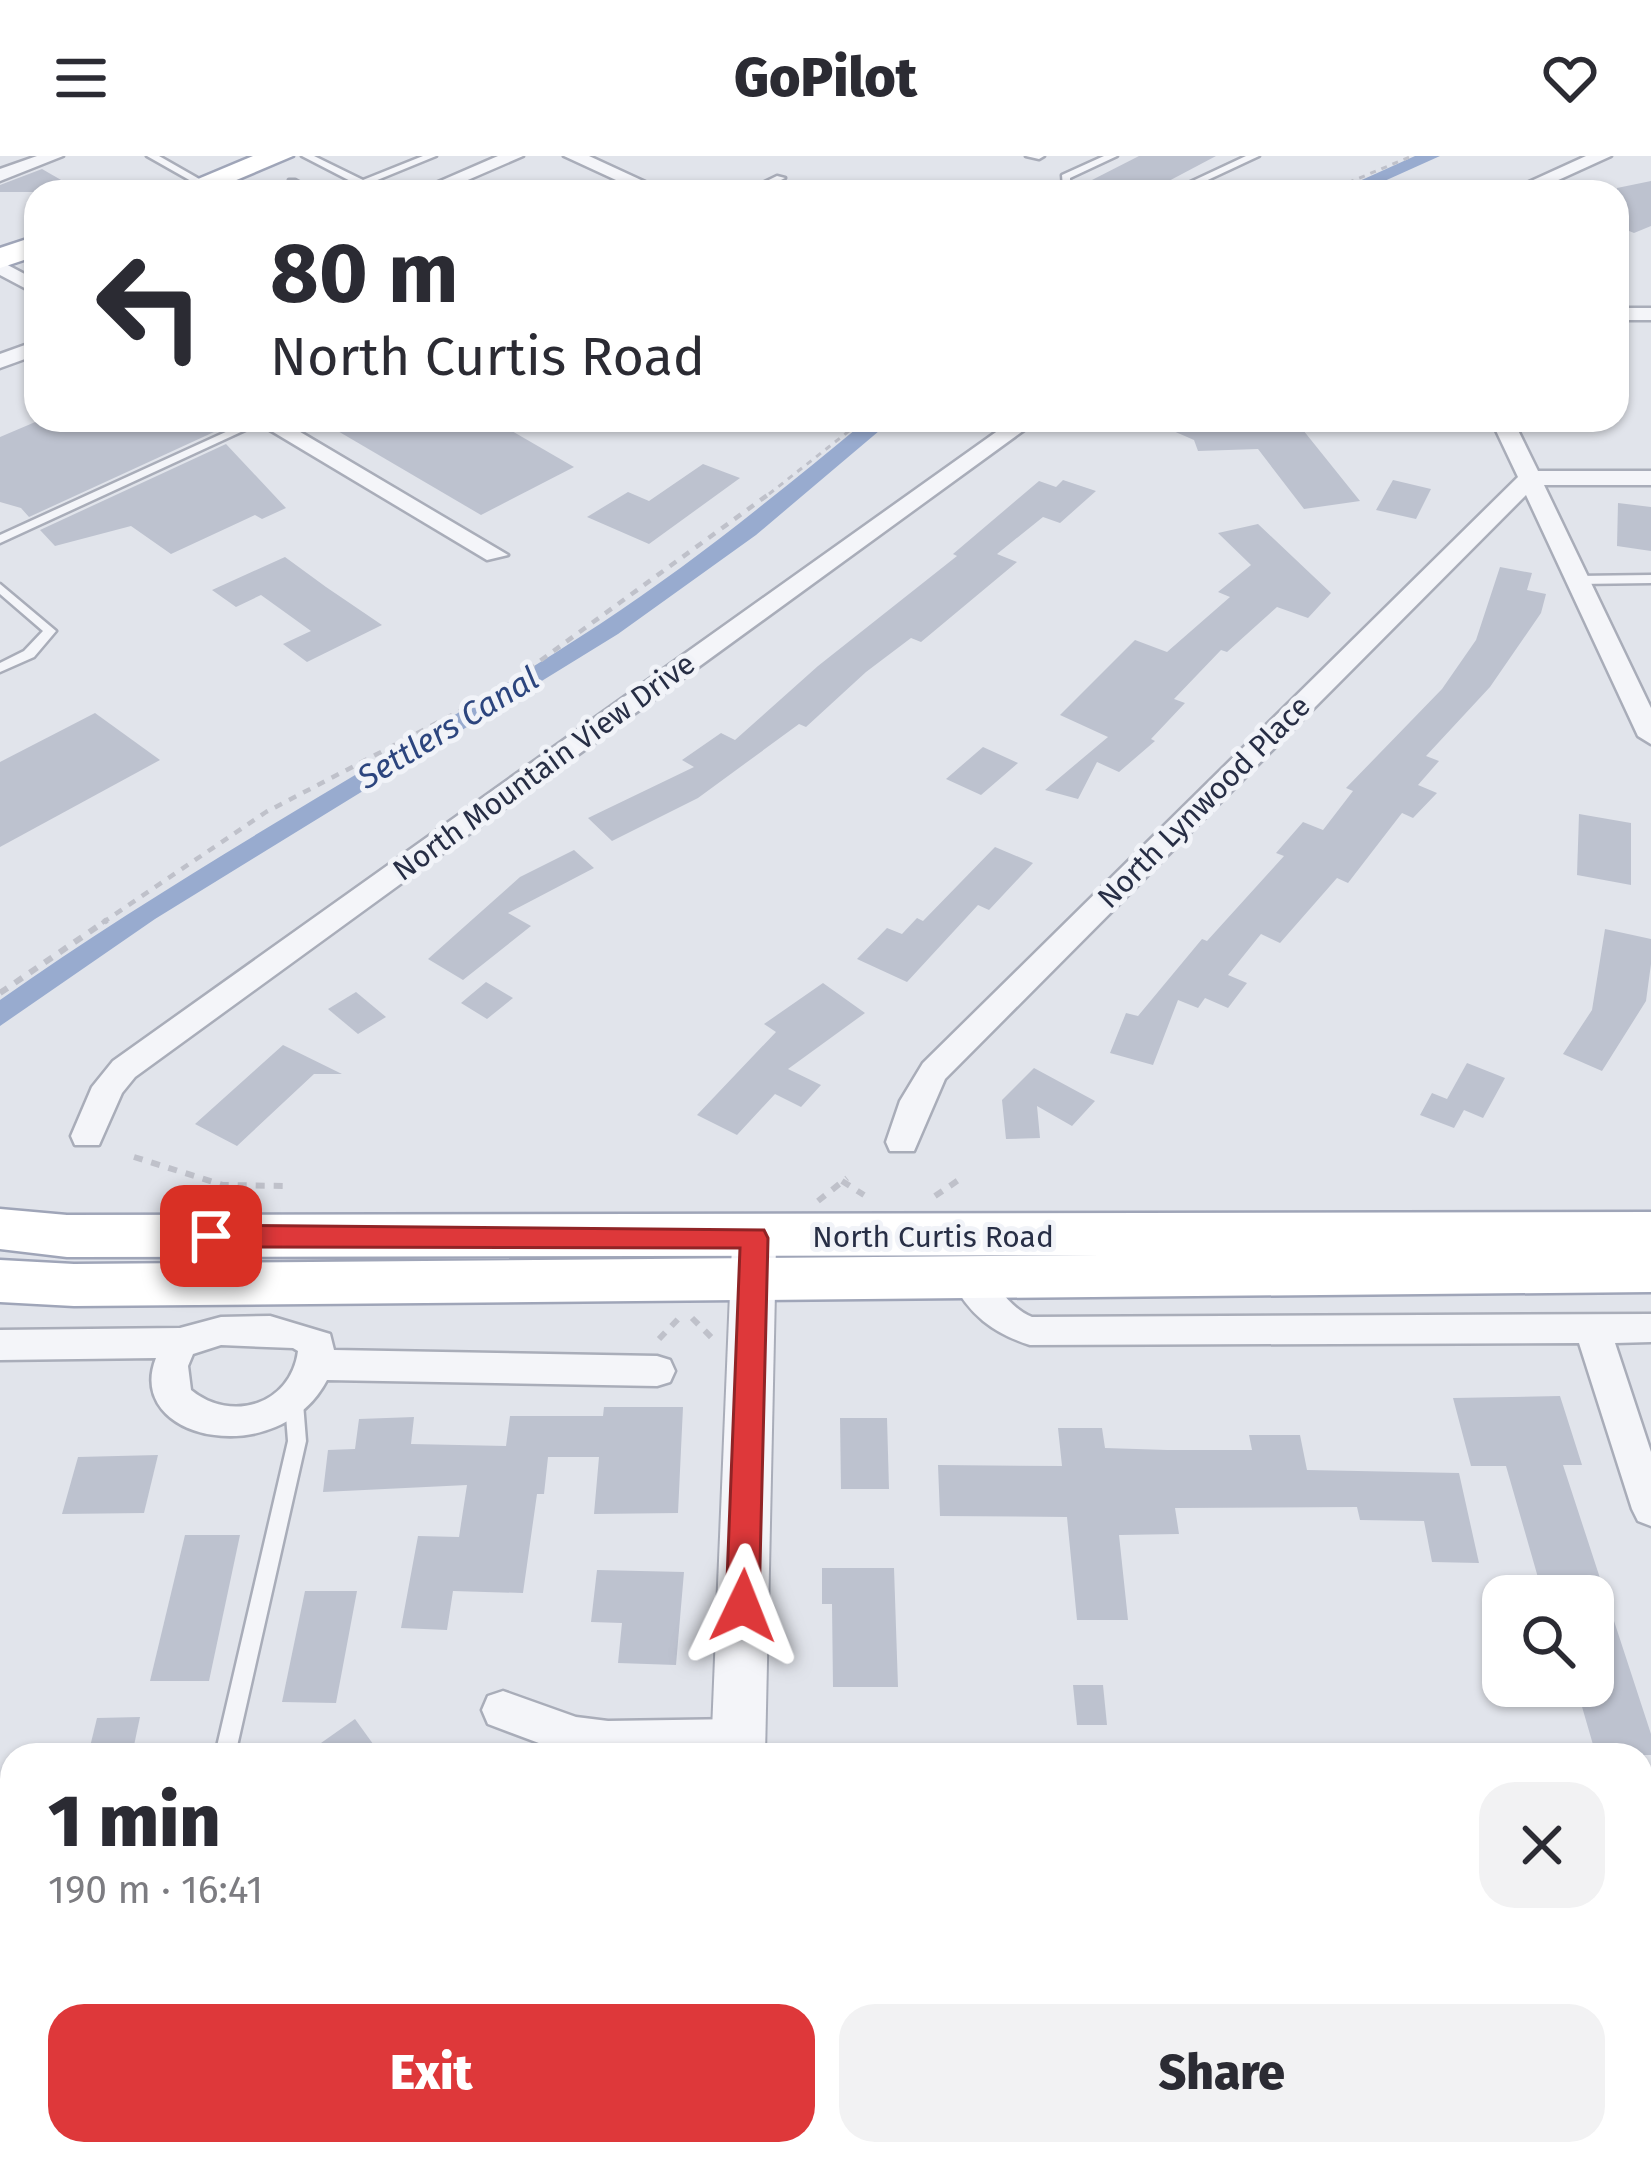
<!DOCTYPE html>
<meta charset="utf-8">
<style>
:root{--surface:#fff;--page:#f2f2f3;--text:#2b2b33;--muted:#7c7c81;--accent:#de383a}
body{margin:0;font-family:"Fira Sans",sans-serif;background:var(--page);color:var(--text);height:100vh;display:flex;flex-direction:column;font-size:45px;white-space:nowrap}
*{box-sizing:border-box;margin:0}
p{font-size:39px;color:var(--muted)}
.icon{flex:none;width:66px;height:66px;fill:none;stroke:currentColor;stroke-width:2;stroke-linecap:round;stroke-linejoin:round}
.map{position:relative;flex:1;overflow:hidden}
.details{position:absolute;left:0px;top:1587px;width:1653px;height:423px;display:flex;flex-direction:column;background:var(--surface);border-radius:36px 36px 0 0;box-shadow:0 3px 9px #0004}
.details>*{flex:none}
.top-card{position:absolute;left:24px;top:24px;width:1605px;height:252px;border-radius:36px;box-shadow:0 3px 9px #0004;background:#fff;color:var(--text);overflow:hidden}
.tools{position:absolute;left:1482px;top:1419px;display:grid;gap:24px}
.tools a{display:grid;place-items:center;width:132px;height:132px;border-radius:24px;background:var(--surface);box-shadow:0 3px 9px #0004;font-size:60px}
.pin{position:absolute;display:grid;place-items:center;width:102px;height:102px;color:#fff;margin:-51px;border-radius:24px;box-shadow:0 6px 18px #0006}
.me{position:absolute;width:132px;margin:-66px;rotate:2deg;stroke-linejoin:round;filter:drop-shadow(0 0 9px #0008)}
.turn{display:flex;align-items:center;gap:42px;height:252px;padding:0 48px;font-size:54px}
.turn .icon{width:156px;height:156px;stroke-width:2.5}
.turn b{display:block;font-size:84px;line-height:102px}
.round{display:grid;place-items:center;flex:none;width:126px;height:126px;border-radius:36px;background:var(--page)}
.headline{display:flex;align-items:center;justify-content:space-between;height:204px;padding:0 48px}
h1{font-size:72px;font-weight:800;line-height:90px}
.action{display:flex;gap:24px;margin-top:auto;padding:24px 48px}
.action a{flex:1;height:138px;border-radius:36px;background:var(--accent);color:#fff;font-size:48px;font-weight:800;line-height:138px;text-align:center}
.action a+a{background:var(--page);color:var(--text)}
header{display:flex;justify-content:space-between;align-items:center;height:156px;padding:0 48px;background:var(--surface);font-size:54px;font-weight:800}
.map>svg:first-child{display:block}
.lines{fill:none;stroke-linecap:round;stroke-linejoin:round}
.canal{fill:#98abcf;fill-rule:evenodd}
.building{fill:#bdc2cf}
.service-casing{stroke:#a9adb9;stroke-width:5}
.minor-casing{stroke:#a9adb9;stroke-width:5}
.tertiary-casing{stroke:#a9adb9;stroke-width:4}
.primary-casing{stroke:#9fa5b8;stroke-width:5}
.path-far2{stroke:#bfc1ca;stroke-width:3;stroke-dasharray:6 6;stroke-linecap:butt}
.path-far1{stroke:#bfc1ca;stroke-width:4.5;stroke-dasharray:8 8;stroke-linecap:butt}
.path{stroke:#bfc1ca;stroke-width:6;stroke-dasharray:9 9;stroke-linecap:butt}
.service{fill:#f4f5f9;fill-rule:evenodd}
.minor{fill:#f4f5f9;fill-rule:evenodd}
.tertiary{fill:#f4f5f9;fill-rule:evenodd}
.primary{fill:#fff;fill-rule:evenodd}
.route{fill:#de383a;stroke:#902426;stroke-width:3}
.labels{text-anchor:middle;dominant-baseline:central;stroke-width:10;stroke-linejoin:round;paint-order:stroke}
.street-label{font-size:30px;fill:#272e45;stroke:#f1f3f8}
.water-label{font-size:33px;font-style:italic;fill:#2c457e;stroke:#f1f3f8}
</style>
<header><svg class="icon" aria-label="menu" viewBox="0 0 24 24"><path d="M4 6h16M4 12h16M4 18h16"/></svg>GoPilot<svg class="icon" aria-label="heart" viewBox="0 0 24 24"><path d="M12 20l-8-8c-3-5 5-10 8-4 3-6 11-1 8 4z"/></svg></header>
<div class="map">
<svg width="1651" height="2008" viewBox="0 0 1651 2008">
<rect width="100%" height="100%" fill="#e1e4eb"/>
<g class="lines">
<g class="canal">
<polygon points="1415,0 1440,0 1360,36 1335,36"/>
<path d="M867 264H892L756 379 618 478 155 763 0 870V844C194 707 402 597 600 468 694 406 781 335 867 264Z"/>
</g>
</g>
<g class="building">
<polygon points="1139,0 1216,0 1148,36 1120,36 1090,25"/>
<polygon points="42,13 82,36 0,36 0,29"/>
<polygon points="1651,25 1651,70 1634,77 1617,70 1617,32"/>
<polygon points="40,264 195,264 214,276 29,361 21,352 0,346 0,281"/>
<polygon points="319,264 493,264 574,311 481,359"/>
<polygon points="1148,264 1295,264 1360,345 1304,353 1258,293 1198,295 1194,284"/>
<polygon points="226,288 286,352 262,363 255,359 171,398 131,370 55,390 40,374"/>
<polygon points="703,308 740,322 649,388 587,361 628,336 649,345"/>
<polygon points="1063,324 1096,335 1060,367 1043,361 997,398 1017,406 921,486 911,482 866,516 806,571 799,568 698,642 612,685 588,662 694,611 682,604 721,577 735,584 818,510 957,400 953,398 1039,325 1056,331"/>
<polygon points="1393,324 1431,333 1416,363 1376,354"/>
<polygon points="1618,347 1651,351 1651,395 1617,390"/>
<polygon points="1258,368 1331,437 1308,462 1277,451 1227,496 1221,494 1174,543 1185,547 1151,583 1155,585 1119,616 1097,606 1078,643 1045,634 1108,581 1060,559 1135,484 1167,496 1230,441 1218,436 1251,409 1218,377"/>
<polygon points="285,401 326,431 382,469 307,506 283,488 311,475 261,439 236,451 212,434"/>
<polygon points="1500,411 1532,417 1527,434 1546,438 1541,457 1490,531 1426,600 1439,605 1418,629 1437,637 1413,662 1402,657 1348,727 1337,722 1280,787 1261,778 1228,819 1247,827 1228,852 1205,842 1198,852 1178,844 1153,909 1110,897 1126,857 1138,860 1202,783 1207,785 1284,700 1276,697 1303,666 1323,674 1353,635 1346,632 1442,533 1476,484"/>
<polygon points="95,557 160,604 0,691 0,606"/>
<polygon points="983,591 1018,607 981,639 946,623"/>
<polygon points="1579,658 1631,667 1631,729 1577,719"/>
<polygon points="995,691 1033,707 989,754 978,749 907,826 857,803 887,772 902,778 917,762 923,765"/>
<polygon points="574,694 594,712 508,757 531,770 463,824 428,803 520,721"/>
<polygon points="1605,773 1651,783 1651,808 1646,845 1602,915 1563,898 1592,854"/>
<polygon points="486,826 513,842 487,863 461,847"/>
<polygon points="823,827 865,857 788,913 821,929 801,951 775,938 737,979 697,959 776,876 764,868"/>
<polygon points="356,836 386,861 358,878 328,853"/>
<polygon points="283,889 342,918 314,918 237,990 195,968"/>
<polygon points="1467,907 1505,922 1483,962 1464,954 1454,972 1420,959 1432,937 1447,943"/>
<polygon points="1034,912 1095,945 1072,970 1037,950 1040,982 1006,983 1002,944"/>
<polygon points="1560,1240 1582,1309 1563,1309 1651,1578 1651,1599 1596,1599 1576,1530 1593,1530 1593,1431 1541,1432 1506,1310 1471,1310 1453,1242"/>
<polygon points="604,1251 683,1251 678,1357 594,1358 599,1301 548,1301 544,1338 537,1338 523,1437 453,1435 447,1474 401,1472 418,1380 459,1381 467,1329 323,1336 328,1294 355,1293 359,1263 414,1261 411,1288 506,1290 510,1260 603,1260"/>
<polygon points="840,1262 887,1262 889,1333 841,1333"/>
<polygon points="1058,1272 1102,1272 1105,1292 1167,1294 1252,1294 1249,1279 1300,1279 1307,1314 1459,1317 1479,1407 1432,1406 1424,1365 1360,1364 1357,1351 1175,1352 1179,1378 1119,1379 1128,1464 1077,1464 1067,1361 940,1360 938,1309 1062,1310"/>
<polygon points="158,1299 144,1357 62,1358 78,1301"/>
<polygon points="185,1379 240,1379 209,1525 150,1525"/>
<polygon points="822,1412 894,1412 898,1531 833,1531 832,1448 822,1448"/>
<polygon points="597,1414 684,1416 676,1509 618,1507 622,1467 591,1466"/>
<polygon points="305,1435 357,1435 336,1547 282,1546"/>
<polygon points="1073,1529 1103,1529 1107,1569 1077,1569"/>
<polygon points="140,1561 132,1599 88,1599 97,1562"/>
<polygon points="355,1563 381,1599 304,1599"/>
</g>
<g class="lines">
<g class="service-casing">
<g id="service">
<polygon points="147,0 159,0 208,28 200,30"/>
<polygon points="302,0 314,0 363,24 423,0 436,0 370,27 379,33 375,36 361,36 366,33"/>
<polygon points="1026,0 1044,0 1039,3"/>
<polygon points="1104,0 1117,0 1070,22 1070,28 1087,36 1074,36 1063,31 1062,19"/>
<polygon points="1246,0 1259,0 1182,36 1169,36"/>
<polygon points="777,20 785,22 757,36 744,36"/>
<polygon points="289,24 295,24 317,36 305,36 289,28"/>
<polygon points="252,264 267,264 0,387 0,379"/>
<polygon points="1651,419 1651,427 1578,428 1572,424 1578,420"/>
<polygon points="0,428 56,475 34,501 0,516 0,507 24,495 43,475 0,438"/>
<polygon points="294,1239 300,1242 303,1247 306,1285 235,1599 215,1599 288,1285 285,1247 288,1242"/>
</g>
</g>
<g class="minor-casing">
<g id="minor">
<polygon points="37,0 63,0 0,25 0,13"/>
<polygon points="498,0 523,0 440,36 415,36"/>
<polygon points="564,0 589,0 667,36 642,36"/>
<polygon points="1586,0 1611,0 1532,36 1507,36"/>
<polygon points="0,105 36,124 36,138 0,119"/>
<rect x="1617" y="152" width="34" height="12"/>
<polygon points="36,185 36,199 0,212 0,198"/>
<polygon points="253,264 280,264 508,399 487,404"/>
<polygon points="1013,264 1038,264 135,921 122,937 99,989 75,989 71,980 92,931 113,905"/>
<polygon points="1491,264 1513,264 1538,315 1651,315 1651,329 1544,329 1651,552 1651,588 1638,580 1526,339 945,923 914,995 890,995 886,986 900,945 923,907 1518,321"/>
<path d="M968 1109C995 1118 1004 1150 1032 1161L1651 1158V1186L1615 1187 1651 1296V1370L1638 1365 1632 1353 1579 1187 1030 1189C993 1177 969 1159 951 1123L956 1113Z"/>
<path d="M270 1160 330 1178 334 1194 657 1200 670 1204 675 1215 670 1226 657 1230 327 1224C279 1316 123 1285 156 1202L0 1204V1174L180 1172 221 1161ZM221 1189 293 1192 298 1195C291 1249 231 1267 191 1234L188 1210 193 1198Z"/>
<polygon points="503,1535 576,1561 608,1565 738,1563 753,1569 759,1583 748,1599 571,1599 488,1568 482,1554 488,1540"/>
<polygon points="1487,1998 1542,1998 1546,2008 1491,2008"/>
</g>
</g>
<g class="tertiary-casing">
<g id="tertiary">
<polygon points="754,1072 769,1077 776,1089 765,1599 711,1599 732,1089 739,1077"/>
<rect x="693" y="1998" width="60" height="10"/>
</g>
</g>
<g class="primary-casing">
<g id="primary">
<polygon points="253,0 293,0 208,36 167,36"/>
<polygon points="36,80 36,100 0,112 0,92"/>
<polygon points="0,1053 67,1059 1651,1056 1651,1136 74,1150 0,1146 0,1104 74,1108 1102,1099 67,1101 0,1093"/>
</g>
</g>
<g class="path-far2">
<polyline points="1326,36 1412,0"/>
<polyline points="769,338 863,264"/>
</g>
<polyline class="path-far1" points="102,767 266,656 500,534 773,335"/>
<g class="path">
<polyline points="0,837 107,764"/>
<polyline points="134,1001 223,1029 287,1030"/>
<polyline points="842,1025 864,1039"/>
<polyline points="935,1040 963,1021"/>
<polyline points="818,1045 847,1022"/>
<polyline points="692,1162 712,1182"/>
<polyline points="659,1183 683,1158"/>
</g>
<use href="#service" class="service"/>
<use href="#minor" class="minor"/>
<use href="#tertiary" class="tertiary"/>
<use href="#primary" class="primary"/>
</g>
<polygon class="route" points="211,1069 764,1074 768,1082 759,1450 754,1461 743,1465 731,1461 726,1450 740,1092 211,1091 196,1080"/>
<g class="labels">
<g class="street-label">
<text transform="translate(544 611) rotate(-36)">North Mountain View Drive</text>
<text transform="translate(1204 646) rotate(-45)">North Lynwood Place</text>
<text x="933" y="1081">North Curtis Road</text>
</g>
<g class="water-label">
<text transform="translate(448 572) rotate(-31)">Settlers Canal</text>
</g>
</g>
</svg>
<div class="tools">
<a><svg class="icon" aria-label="search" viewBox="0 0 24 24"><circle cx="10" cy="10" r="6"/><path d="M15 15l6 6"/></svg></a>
</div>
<div class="pin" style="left:211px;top:1080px;background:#d93025"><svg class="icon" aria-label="arrive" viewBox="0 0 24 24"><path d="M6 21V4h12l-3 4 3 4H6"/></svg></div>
<svg class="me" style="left:743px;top:1450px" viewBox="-20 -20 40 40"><path d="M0-17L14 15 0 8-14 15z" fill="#de383a" stroke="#fff" stroke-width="4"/></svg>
<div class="top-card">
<div class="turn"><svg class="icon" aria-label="left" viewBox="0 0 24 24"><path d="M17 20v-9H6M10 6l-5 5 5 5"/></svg><div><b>80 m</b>North Curtis Road</div></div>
</div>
<section class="details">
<div class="headline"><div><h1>1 min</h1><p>190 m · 16:41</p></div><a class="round"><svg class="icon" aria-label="close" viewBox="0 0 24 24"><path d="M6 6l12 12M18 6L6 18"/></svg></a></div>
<div class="action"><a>Exit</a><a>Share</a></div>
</section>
</div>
